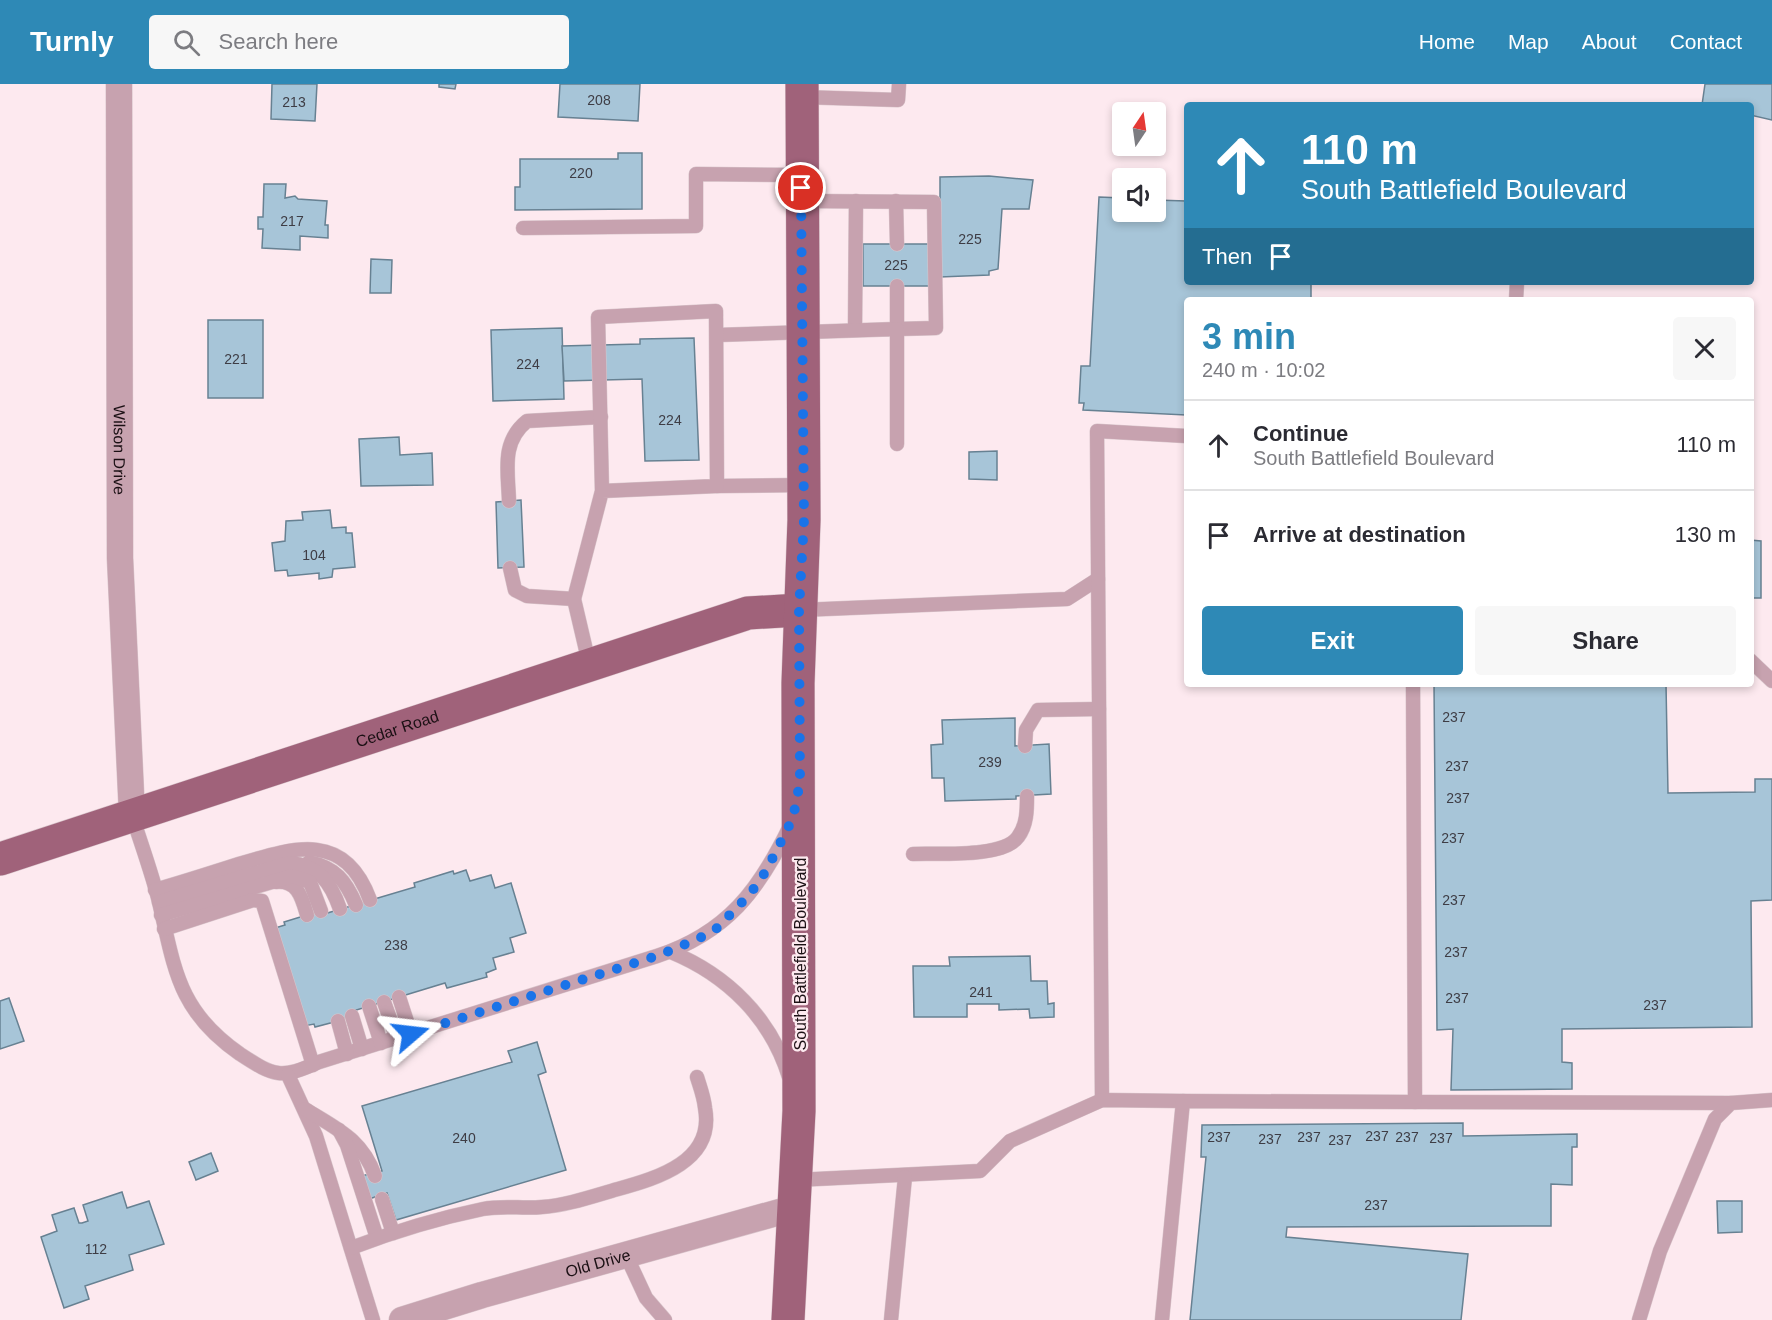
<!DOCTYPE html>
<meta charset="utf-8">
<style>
:root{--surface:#fff;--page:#f7f7f7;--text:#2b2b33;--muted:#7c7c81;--line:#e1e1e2;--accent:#2e89b6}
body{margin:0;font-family:Helvetica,sans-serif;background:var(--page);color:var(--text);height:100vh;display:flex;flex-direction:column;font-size:22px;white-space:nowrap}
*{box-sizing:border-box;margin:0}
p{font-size:20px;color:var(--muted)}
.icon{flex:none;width:33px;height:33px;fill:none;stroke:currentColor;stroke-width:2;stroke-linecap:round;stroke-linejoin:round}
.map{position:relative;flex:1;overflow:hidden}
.side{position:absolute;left:1184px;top:213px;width:570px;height:390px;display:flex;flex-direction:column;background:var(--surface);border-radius:6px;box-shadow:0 3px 9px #0003}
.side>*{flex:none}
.top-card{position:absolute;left:1184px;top:18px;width:570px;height:183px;border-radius:6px;box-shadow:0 3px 9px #0003;background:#2e89b6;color:#fff;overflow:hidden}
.needle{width:39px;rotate:13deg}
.buttons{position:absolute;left:1112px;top:18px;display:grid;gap:12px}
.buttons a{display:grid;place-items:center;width:54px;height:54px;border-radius:6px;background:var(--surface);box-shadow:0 3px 9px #0003;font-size:30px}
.pin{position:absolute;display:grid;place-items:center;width:51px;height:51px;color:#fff;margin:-26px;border:3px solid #fff;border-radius:50%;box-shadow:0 2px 6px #0007}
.me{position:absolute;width:66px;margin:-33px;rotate:73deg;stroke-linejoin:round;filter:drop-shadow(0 0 4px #0008)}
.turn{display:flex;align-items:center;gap:21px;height:126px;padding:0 18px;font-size:27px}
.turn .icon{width:78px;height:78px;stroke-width:2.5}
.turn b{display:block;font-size:42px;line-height:51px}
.then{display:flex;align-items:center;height:57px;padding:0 18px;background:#0003;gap:12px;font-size:22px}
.round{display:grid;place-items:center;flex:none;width:63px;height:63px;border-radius:6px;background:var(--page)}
.overview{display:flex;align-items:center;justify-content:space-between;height:102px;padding:0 18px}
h1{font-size:36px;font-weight:600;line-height:45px;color:var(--accent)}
.action{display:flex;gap:12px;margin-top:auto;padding:12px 18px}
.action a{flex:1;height:69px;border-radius:6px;background:var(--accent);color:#fff;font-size:24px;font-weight:600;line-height:69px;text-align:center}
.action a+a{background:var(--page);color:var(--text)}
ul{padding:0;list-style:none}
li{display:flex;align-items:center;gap:18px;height:90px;padding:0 18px;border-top:2px solid var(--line)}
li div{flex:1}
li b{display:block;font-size:22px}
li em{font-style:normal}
header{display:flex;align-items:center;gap:36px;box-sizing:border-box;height:84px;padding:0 30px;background:var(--accent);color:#fff}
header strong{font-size:28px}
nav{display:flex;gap:33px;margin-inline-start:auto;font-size:21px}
.search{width:420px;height:54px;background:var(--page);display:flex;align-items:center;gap:15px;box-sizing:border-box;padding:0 21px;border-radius:6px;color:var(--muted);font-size:22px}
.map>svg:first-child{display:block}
.building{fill:#a7c5d8;stroke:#678192;stroke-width:1.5}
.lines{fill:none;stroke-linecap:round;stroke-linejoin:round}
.lane-casing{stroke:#d9c6cc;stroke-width:15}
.street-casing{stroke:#d9c6cc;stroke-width:27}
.primary-casing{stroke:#d9c6cc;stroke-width:34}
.lane{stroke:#c7a2af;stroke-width:14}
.street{stroke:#c7a2af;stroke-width:26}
.primary{stroke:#a0627a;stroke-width:33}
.route{stroke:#1a73e8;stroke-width:10;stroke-dasharray:0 18}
.labels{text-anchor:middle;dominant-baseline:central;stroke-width:4.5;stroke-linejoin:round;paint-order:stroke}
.number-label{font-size:14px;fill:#3e3d45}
.street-label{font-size:16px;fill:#1b1014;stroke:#fde9ef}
</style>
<header>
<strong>Turnly</strong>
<div class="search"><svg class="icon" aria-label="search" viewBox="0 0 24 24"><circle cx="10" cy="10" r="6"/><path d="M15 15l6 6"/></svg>Search here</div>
<nav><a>Home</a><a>Map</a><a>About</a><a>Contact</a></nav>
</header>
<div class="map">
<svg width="1772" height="1236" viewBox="0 0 1772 1236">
<rect width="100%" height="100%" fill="#fde9ef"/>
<g class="building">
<polygon points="272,0 317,0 315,37 271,35"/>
<polygon points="439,0 456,0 455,5 439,3"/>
<polygon points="560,0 640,0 638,37 558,33"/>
<polygon points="1705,0 1772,0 1772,36 1750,31 1750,21 1702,21"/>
<polygon points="618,69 642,69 642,125 515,126 515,103 520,103 520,75 618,75"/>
<polygon points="989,92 1033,96 1029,125 1002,125 998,185 989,187 989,191 940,193 940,93"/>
<polygon points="264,100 286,100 285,114 295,112 298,115 327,117 325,141 328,141 328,154 300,152 300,166 262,164 263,145 258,145 258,133 263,133"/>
<polygon points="1099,113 1122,114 1122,128 1155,128 1155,116 1186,117 1186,198 1311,198 1311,216 1186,216 1186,331 1083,326 1084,319 1079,319 1081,282 1090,282"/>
<rect x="863" y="160" width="66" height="42"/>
<polygon points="371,175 392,176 391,209 370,209"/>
<rect x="208" y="236" width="55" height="78"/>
<polygon points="562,244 564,315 493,317 491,246"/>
<polygon points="694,254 699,376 645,377 642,295 564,297 562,262 640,260 640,255"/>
<polygon points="399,353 400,371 432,369 433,401 361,402 359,355"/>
<polygon points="997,367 997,396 969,395 969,368"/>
<polygon points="521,416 524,483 498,484 496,418"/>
<polygon points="330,426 332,444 346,443 346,449 352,449 355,483 333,485 332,493 319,495 319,489 288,492 287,486 275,487 272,459 285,457 286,437 303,436 302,428"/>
<polygon points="1750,456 1761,457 1761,514 1750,514"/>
<polygon points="1434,600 1666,600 1668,709 1755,708 1755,695 1772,695 1772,816 1751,817 1752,943 1562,945 1562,978 1572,979 1572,1005 1451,1006 1453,945 1437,946"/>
<polygon points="1015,634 1015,662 1049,660 1051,710 1016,712 1016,715 945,717 944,694 932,694 931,661 943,660 942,636"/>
<polygon points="466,786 470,797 491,791 495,804 511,799 526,849 510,854 514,868 493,874 496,885 486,889 487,893 447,904 445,899 353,927 354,931 338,937 315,943 314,940 304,942 275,844 285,841 284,838 323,826 324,830 415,803 414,799 453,787 454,790"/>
<polygon points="1030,872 1031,897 1047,897 1048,920 1054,919 1054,933 1030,934 1029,925 999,926 999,920 967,920 967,933 914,933 913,882 950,882 949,873"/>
<polygon points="9,914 24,957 0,965 0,917"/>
<polygon points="537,958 546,988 538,991 566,1086 396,1136 387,1109 369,1115 361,1092 382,1087 362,1022 512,978 508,967"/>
<polygon points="1463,1039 1463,1052 1577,1050 1577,1063 1572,1063 1572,1101 1551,1100 1551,1142 1287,1143 1286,1153 1468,1170 1461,1236 1190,1236 1206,1073 1201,1073 1202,1041"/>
<polygon points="211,1069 218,1087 196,1096 189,1078"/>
<polygon points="122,1108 127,1124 149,1117 164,1160 129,1171 133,1186 85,1202 89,1215 64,1224 41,1153 57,1147 52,1131 74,1124 79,1139 82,1139 88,1137 83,1121"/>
<polygon points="1717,1117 1742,1117 1742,1148 1718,1149"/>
</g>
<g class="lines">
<g class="lane-casing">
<g id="lane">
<polyline points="801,13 898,16 899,0"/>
<polyline points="802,117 934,118 936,244 897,245 897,202"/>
<polyline points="896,117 897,160"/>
<polyline points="523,144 696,142 696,90 801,91"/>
<polyline points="1516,216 1517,198"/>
<polyline points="855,245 856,117"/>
<polyline points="717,251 897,245 897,360"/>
<polyline points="717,402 804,401"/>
<path d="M509 417C508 386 501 358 527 337L601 333"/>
<polyline points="510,484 515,506 527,512 574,515"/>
<polyline points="801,526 1067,515 1098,495"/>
<polyline points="1750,576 1772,597"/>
<polyline points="589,579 574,515 602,407 598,233 716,227 717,402 602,407"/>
<polyline points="1025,662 1026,646 1038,626 1099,625"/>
<path d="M132 731C141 760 152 789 159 818 175 886 178 927 240 970 275 993 281 995 319 978L657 872C727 849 759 806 790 742"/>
<path d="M913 770C939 769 1003 774 1018 753 1027 741 1027 726 1027 712"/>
<path d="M309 778C335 783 346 797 356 821"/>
<path d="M276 798C298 796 302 814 307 831"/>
<path d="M155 806C183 798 211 789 239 780 295 763 345 747 370 816"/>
<path d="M159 818 289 779C319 781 331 799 340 825"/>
<polyline points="161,831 292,792 310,798 321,827"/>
<polyline points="164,845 253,816 262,817 313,981"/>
<path d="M671 868C727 891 771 934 789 993"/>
<polyline points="399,913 411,950"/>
<polyline points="384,918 397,954"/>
<polyline points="369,922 381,959"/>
<polyline points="352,932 362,965"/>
<polyline points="338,937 347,970"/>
<polyline points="288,991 316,1052 373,1236"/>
<polyline points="1102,1016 1097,347 1186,352"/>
<polyline points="1415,1018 1731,1019"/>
<path d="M305 1025C337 1045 362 1055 375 1092"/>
<polyline points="339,1046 347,1061 377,1154"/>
<polyline points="796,1096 980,1087 1010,1057 1102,1016 1183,1017"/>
<polyline points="382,1115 393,1149"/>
<path d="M351 1164C393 1148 439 1134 483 1125 503 1121 523 1125 542 1123 568 1121 593 1112 618 1105 658 1094 715 1077 705 1024 704 1013 700 1003 697 993"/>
<polyline points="626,1171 646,1214 665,1236"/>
<polyline points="891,1236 905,1093"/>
<polyline points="1162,1236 1183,1017 1415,1018 1413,600"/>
<polyline points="1639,1236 1660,1167 1715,1035 1731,1019 1772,1016"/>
</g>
</g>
<g class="street-casing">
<g id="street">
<path id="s1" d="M119 0 120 474 132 731"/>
<path id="s2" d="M402 1236 482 1211 794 1124"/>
</g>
</g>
<g class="primary-casing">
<g id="primary">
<path id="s3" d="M0 775 748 529 799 526"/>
<polyline points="788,1236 799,1027 798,599 804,436 802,0"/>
</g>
</g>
<use href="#lane" class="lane"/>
<use href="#street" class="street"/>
<use href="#primary" class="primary"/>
</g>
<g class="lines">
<polyline class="route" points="411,950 657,872 698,855 716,845 750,810 766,787 793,734 800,698 799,526 804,436 801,104"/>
</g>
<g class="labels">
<g class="number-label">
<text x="599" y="16">208</text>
<text x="294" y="18">213</text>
<text x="581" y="89">220</text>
<text x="292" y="137">217</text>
<text x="970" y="155">225</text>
<text x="896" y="181">225</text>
<text x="236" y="275">221</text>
<text x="528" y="280">224</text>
<text x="670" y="336">224</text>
<text x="314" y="471">104</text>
<text x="1454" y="633">237</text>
<text x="990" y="678">239</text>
<text x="1457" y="682">237</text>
<text x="1458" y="714">237</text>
<text x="1453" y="754">237</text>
<text x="1454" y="816">237</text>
<text x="396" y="861">238</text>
<text x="1456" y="868">237</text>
<text x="981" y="908">241</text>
<text x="1457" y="914">237</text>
<text x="1655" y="921">237</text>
<text x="1377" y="1052">237</text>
<text x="1219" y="1053">237</text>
<text x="1309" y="1053">237</text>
<text x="1407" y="1053">237</text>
<text x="464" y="1054">240</text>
<text x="1441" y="1054">237</text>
<text x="1270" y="1055">237</text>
<text x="1340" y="1056">237</text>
<text x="1376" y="1121">237</text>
<text x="96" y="1165">112</text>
</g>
<g class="street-label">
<text stroke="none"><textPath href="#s1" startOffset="366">Wilson Drive</textPath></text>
<text stroke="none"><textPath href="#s3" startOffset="418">Cedar Road</textPath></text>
<text transform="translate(800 870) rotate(-90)">South Battlefield Boulevard</text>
<text stroke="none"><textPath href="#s2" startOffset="204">Old Drive</textPath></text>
</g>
</g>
</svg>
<div class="buttons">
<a><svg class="needle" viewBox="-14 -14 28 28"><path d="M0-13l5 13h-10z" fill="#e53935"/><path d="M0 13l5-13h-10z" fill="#7c7c81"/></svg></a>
<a><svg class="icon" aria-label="sound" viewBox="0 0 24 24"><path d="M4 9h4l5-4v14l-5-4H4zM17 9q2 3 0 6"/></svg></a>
</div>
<div class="pin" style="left:801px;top:104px;background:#d93025"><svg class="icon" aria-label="arrive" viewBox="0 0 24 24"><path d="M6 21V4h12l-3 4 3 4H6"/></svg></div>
<svg class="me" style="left:411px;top:950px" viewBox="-20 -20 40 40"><path d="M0-17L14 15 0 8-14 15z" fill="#1a73e8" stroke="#fff" stroke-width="4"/></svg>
<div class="top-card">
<div class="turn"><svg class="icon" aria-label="ahead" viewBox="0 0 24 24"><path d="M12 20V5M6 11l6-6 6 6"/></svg><div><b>110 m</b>South Battlefield Boulevard</div></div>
<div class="then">Then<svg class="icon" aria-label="arrive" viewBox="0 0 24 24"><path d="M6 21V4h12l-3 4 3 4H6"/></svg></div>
</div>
<section class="side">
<div class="overview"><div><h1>3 min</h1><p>240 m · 10:02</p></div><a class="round"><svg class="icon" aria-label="close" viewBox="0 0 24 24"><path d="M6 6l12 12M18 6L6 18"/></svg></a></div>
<ul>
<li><svg class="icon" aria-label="ahead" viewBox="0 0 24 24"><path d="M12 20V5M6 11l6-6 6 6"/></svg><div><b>Continue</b><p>South Battlefield Boulevard</p></div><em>110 m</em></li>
<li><svg class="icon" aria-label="arrive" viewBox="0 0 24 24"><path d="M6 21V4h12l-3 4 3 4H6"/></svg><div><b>Arrive at destination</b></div><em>130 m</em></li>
</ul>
<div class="action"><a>Exit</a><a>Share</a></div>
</section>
</div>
